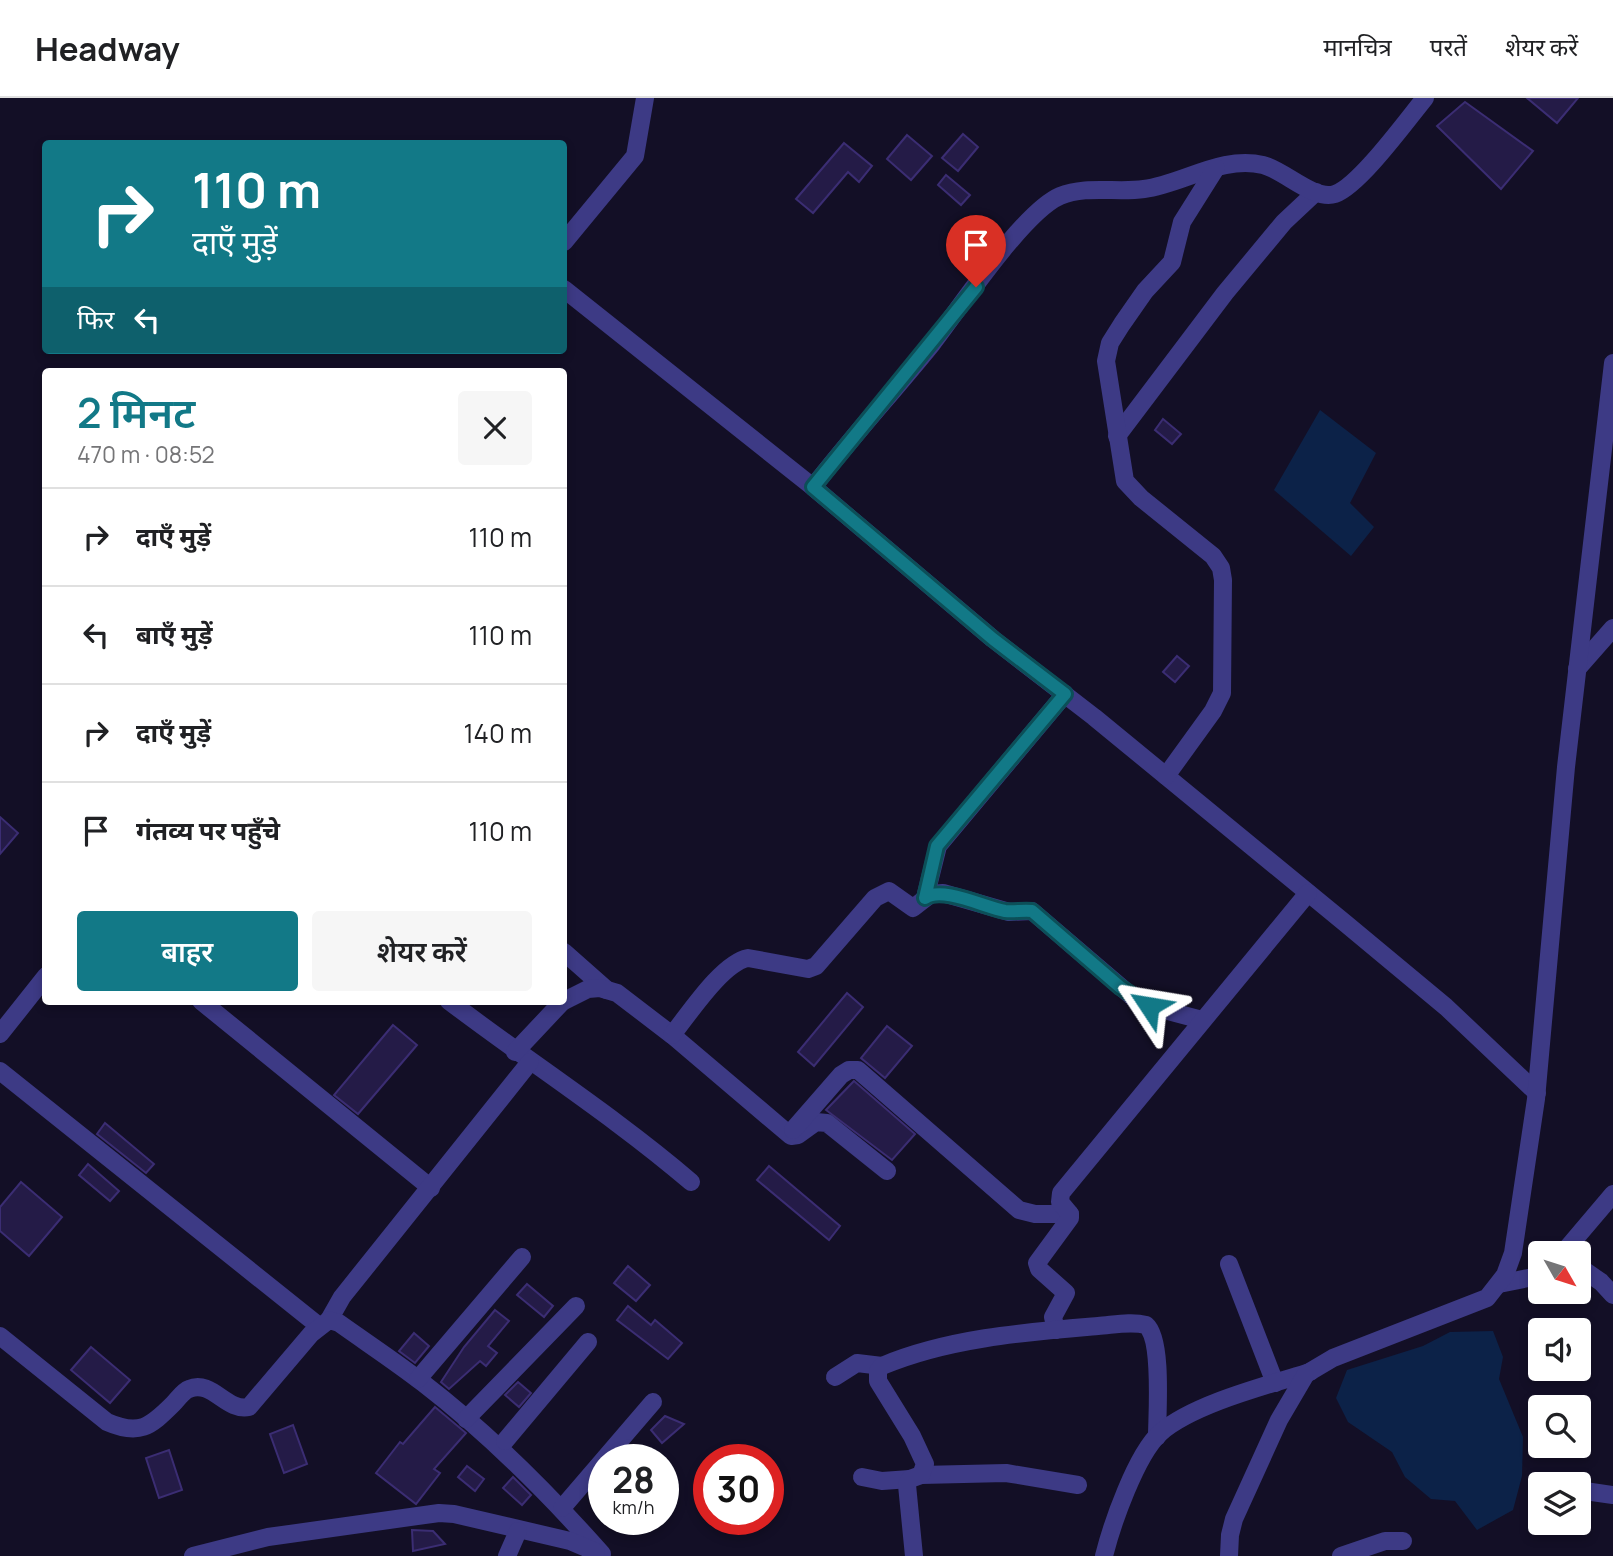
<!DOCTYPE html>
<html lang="hi">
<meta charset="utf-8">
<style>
:root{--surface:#fff;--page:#f6f6f6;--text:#202124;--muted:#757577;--line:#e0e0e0;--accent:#127987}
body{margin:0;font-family:Manrope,"Noto Sans Devanagari",sans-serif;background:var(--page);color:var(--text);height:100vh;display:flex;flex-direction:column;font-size:26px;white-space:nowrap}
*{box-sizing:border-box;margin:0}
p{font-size:23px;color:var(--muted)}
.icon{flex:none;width:38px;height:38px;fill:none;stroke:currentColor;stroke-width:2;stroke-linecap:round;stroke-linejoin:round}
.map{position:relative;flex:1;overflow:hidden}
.sheet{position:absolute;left:42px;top:270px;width:525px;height:637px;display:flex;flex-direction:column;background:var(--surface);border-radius:7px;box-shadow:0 4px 10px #0003}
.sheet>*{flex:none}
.top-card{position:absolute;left:42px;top:42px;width:525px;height:214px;border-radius:7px;box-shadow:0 4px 10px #0003;background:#127987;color:#fff;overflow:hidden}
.needle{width:46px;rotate:129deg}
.fabs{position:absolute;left:1528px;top:1143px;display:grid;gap:14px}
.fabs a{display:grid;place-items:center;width:63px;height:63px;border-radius:7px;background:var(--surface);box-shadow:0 4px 10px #0003;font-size:35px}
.speed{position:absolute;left:588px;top:1346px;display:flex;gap:14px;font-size:35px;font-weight:700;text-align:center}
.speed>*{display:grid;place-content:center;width:91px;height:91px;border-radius:50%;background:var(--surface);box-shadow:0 4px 10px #0003;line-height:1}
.speed small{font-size:18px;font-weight:400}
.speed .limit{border:10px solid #d22;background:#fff;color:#111}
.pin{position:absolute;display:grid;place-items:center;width:60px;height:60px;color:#fff;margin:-72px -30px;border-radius:50% 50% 50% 0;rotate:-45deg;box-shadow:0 0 7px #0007}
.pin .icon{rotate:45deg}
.me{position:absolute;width:77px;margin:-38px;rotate:303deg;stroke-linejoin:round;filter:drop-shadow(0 0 5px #0008)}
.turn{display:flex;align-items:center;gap:24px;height:147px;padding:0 35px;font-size:32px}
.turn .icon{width:91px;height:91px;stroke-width:2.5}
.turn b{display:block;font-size:49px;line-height:60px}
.then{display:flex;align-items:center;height:66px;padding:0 35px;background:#0003;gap:14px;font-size:26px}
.round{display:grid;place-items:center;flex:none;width:74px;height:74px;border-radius:7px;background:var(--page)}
.head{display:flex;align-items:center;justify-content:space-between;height:119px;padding:0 35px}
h1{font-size:42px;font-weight:600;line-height:52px;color:var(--accent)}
.action{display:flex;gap:14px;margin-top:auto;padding:14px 35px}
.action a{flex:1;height:80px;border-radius:7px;background:var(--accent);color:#fff;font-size:28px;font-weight:600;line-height:80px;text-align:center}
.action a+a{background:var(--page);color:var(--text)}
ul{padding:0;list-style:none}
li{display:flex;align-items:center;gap:21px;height:98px;padding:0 35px;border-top:2px solid var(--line)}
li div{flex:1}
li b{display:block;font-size:26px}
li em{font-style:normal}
header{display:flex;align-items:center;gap:42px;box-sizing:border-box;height:98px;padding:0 35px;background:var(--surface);border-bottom:2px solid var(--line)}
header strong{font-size:33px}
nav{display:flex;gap:38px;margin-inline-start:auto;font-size:24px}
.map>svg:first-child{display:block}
.water{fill:#0c2248}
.building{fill:#241b47;stroke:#3b2d73;stroke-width:2}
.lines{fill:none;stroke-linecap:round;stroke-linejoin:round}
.street{stroke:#3d3a85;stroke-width:18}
.route-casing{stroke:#0c4f58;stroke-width:18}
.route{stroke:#127987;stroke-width:12}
</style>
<header>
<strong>Headway</strong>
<nav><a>मानचित्र</a><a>परतें</a><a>शेयर करें</a></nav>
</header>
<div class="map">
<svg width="1613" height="1458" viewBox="0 0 1613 1458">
<rect width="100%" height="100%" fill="#130f26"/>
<g class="water">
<polygon points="1320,312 1376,355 1350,405 1374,429 1351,458 1274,392"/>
<polygon points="1493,1233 1503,1259 1499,1281 1523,1339 1522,1378 1513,1412 1477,1432 1455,1403 1431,1401 1405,1379 1392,1354 1348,1324 1336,1300 1347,1272 1423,1248 1450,1234"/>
</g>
<g class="building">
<polygon points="1527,0 1578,0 1557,25"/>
<polygon points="1465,4 1533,53 1501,91 1437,28"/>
<polygon points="963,36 978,49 958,73 942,60"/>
<polygon points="907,37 932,58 911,82 887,61"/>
<polygon points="844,45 872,68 859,84 848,74 813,115 796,101"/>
<polygon points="946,77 970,97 961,107 938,87"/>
<polygon points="1163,321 1181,336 1172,346 1155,332"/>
<polygon points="1177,558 1189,568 1175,584 1163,574"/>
<polygon points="0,719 18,735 0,756"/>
<polygon points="847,895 863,909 814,968 798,954"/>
<polygon points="393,927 417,947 358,1016 334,997"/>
<polygon points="887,928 912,948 885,980 861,960"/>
<polygon points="854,983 915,1036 892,1062 826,1012"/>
<polygon points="105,1025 154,1066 146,1075 97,1036"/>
<polygon points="88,1066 119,1093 110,1103 79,1077"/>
<polygon points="769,1068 840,1128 829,1142 757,1082"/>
<polygon points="21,1084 62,1119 29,1158 0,1133 0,1109"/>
<polygon points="628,1168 650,1187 636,1203 614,1185"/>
<polygon points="527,1186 553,1208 544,1219 517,1197"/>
<polygon points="628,1208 651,1227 655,1222 682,1245 668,1261 617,1222"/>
<polygon points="495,1212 509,1223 488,1248 497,1255 486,1268 480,1263 449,1291 441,1284 464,1249"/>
<polygon points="414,1235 429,1248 415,1265 399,1253"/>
<polygon points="91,1249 130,1282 110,1305 71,1272"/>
<polygon points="518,1284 531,1295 519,1309 505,1297"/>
<polygon points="435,1309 466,1335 434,1371 440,1375 416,1406 376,1375 400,1344 403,1346"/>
<polygon points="665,1318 684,1326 662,1345 651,1332"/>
<polygon points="293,1327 307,1366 284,1375 270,1336"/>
<polygon points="169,1352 182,1392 159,1400 146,1360"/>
<polygon points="467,1368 484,1381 475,1393 458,1379"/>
<polygon points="513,1379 531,1397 522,1407 503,1390"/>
<polygon points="412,1432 433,1433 445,1446 413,1453"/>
</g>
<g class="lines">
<g class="street">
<polyline points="564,144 635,58 645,0"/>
<polyline points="564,191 813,389 993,541 1094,619 1345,825 1446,909 1537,995"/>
<polyline points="1117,338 1225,195 1284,124 1316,94"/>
<path d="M813 389C851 340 893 294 932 246 959 211 1023 114 1060 98 1086 87 1117 95 1144 91 1183 86 1222 57 1263 67 1284 72 1314 103 1335 96 1359 88 1407 22 1425 0"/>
<polyline points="1577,571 1613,530"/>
<polyline points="1166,678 1213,613 1222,595 1223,482 1221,470 1213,458 1141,400 1125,383 1106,263 1110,245 1122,226 1145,193 1172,164 1182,124 1216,70"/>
<polyline points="925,800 938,748 1065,596"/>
<polyline points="564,854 607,892"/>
<polyline points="201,903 431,1090"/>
<path d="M449 903C529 964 614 1018 691 1084"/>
<polyline points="564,903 588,891 600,890 617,895 672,937 791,1038 798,1037 816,1024 827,1025 887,1073"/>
<polyline points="0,936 46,878"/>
<path d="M672 937C689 916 722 865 748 860L808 871 816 868 875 800 889 793 913 810 931 796 943 795 1009 814 1032 813 1135 901 1149 908 1202 922"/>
<polyline points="515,954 563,903"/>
<polyline points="0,973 319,1228"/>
<polyline points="793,1032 841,977 849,972 858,972 1019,1112 1035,1116 1070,1116"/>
<polyline points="1563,1155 1613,1096"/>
<polyline points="1229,1166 1275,1285"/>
<polyline points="1578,1168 1601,1184 1613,1197"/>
<polyline points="1499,1186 1533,1179 1540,1175"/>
<polyline points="329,1222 342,1199 530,964"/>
<polyline points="1056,1232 1053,1219 1066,1195 1039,1171 1037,1165 1070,1120 1070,1116 1060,1104 1061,1095 1308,795"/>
<path d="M0 1238 107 1324C139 1338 150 1329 173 1306 178 1301 183 1293 189 1291 212 1281 226 1314 249 1309L311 1236 329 1222 339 1225C367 1245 396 1264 423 1285 488 1335 548 1395 602 1456"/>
<polyline points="835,1279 857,1265 882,1268"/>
<polyline points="418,1281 522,1159"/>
<polyline points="466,1321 576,1208"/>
<polyline points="505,1343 588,1244"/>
<polyline points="921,1377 1006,1375 1078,1387"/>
<polyline points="862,1379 882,1383 910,1381"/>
<polyline points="1578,1392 1613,1397"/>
<polyline points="562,1410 653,1304"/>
<polyline points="193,1458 268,1439 439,1415 454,1416 570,1443 596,1454"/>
<polyline points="507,1458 518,1433"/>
<path d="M914 1458 907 1387 910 1381 921 1377 925 1366 912 1338 878 1283V1273L882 1268C948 1240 1027 1234 1098 1228 1113 1227 1131 1223 1146 1227 1163 1241 1157 1316 1157 1339"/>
<path d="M1104 1458C1112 1426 1136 1357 1160 1335 1193 1306 1268 1287 1310 1274"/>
<polyline points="1229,1458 1230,1437 1234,1421 1279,1322 1306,1276 1333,1260 1487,1200 1505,1177 1513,1155 1536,1001 1566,669 1613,265"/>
<polyline points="1341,1458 1385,1443 1403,1443"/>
</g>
</g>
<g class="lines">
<g class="route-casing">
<path id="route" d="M976 189 813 389 993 541 1065 596 937 748 925 800C942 788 984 809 1005 813 1014 814 1023 812 1032 813L1120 889 1149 908"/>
</g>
<use href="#route" class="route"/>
</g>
</svg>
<div class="fabs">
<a><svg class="needle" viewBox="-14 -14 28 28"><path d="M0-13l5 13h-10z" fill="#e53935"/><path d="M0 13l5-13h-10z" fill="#757577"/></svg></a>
<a><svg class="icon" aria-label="sound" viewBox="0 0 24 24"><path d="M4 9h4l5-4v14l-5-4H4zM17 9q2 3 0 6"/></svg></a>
<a><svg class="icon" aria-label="search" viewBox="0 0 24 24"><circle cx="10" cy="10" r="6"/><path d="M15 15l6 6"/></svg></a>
<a><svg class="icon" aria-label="layers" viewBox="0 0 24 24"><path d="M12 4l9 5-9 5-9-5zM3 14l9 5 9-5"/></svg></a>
</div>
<div class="speed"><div>28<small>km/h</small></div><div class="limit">30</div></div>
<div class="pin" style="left:976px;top:189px;background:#d93025"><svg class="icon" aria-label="arrive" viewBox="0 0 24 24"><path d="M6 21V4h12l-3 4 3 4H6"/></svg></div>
<svg class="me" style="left:1149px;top:908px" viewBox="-20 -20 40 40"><path d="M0-17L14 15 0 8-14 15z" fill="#127987" stroke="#fff" stroke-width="4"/></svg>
<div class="top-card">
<div class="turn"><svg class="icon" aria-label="right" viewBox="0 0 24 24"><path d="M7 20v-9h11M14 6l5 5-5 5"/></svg><div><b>110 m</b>दाएँ मुड़ें</div></div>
<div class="then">फिर<svg class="icon" aria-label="left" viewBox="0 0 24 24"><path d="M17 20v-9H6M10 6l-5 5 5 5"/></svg></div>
</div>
<section class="sheet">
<div class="head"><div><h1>2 मिनट</h1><p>470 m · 08:52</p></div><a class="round"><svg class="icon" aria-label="close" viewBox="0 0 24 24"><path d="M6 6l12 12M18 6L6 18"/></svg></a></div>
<ul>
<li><svg class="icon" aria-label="right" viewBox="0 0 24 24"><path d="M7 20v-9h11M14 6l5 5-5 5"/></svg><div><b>दाएँ मुड़ें</b></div><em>110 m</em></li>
<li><svg class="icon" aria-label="left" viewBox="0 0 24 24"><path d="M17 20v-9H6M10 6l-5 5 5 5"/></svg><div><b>बाएँ मुड़ें</b></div><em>110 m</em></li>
<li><svg class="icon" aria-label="right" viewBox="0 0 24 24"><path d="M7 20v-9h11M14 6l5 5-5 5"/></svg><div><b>दाएँ मुड़ें</b></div><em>140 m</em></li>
<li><svg class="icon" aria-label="arrive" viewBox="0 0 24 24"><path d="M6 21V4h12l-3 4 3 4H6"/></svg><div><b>गंतव्य पर पहुँचे</b></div><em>110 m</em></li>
</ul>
<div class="action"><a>बाहर</a><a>शेयर करें</a></div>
</section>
</div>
